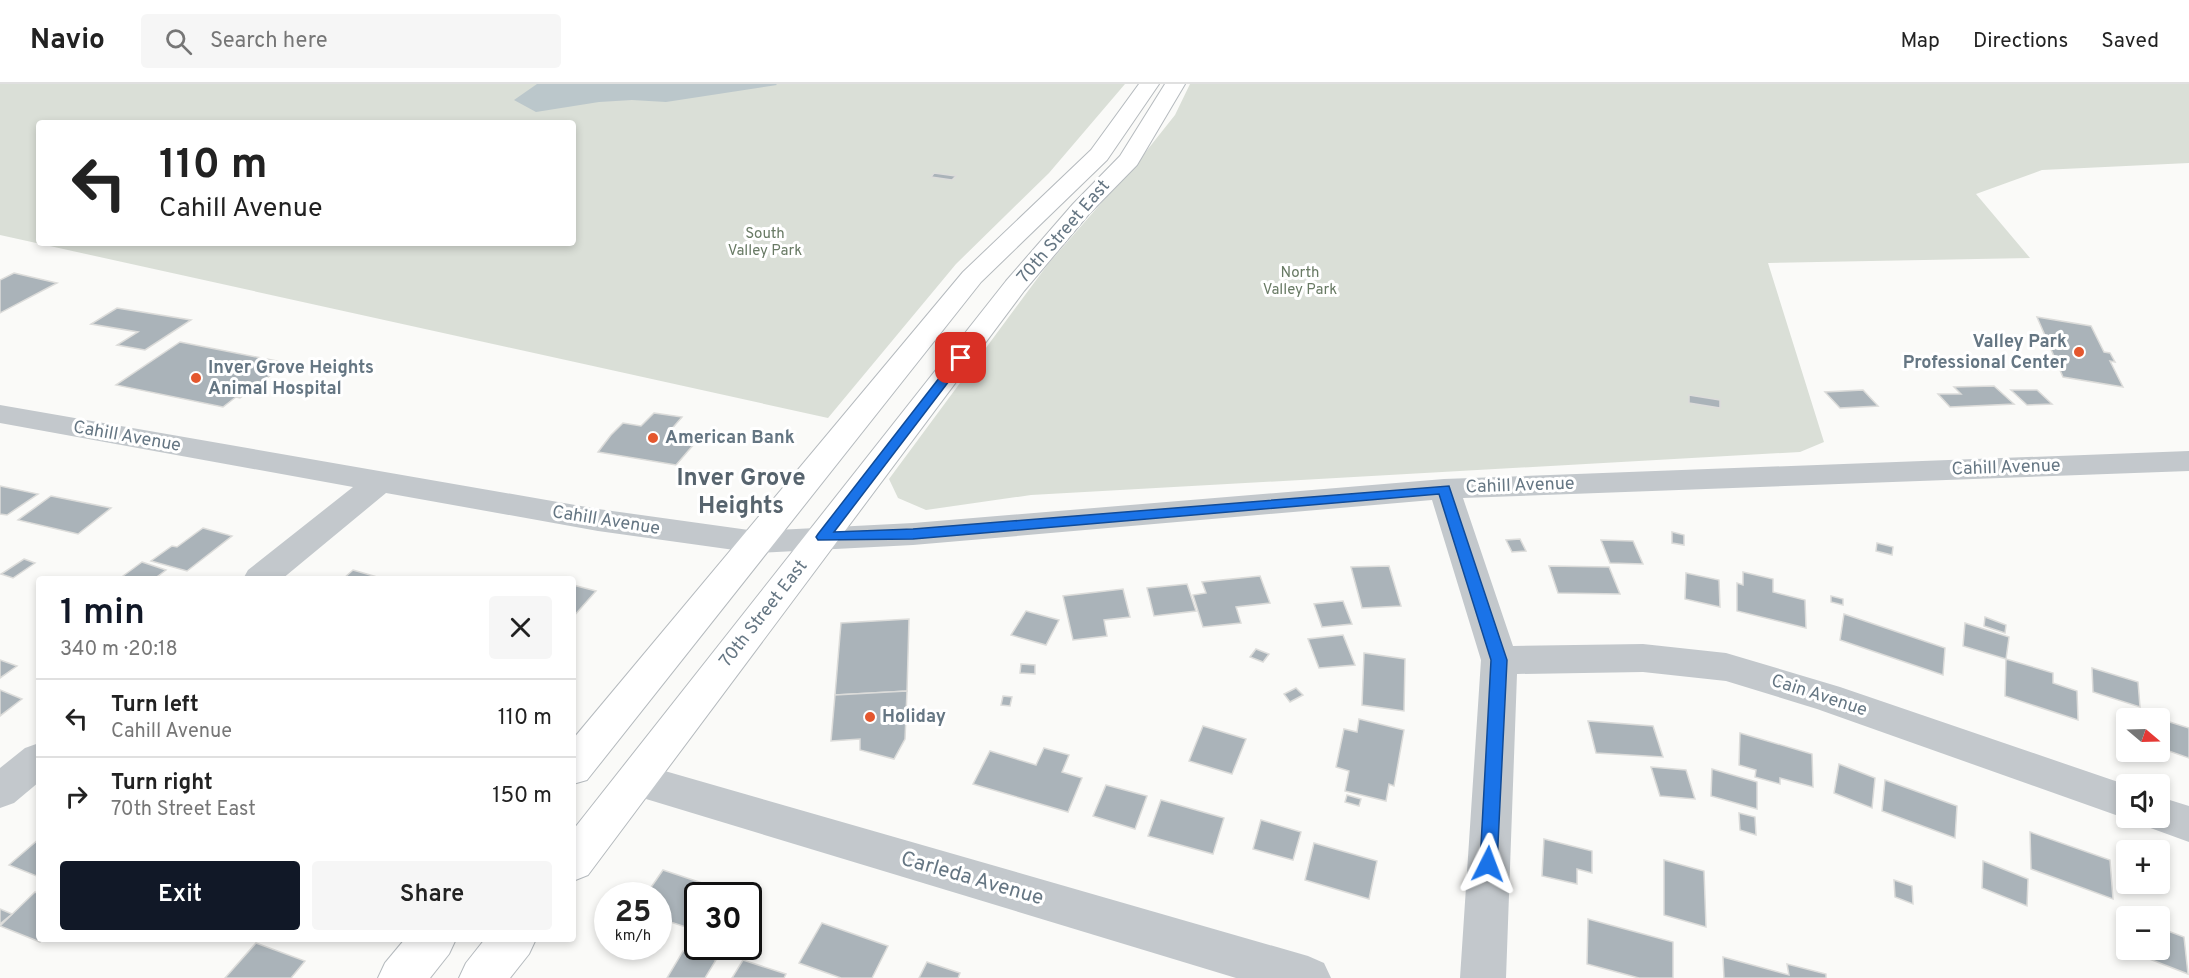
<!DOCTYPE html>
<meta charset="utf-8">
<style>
:root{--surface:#fff;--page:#f6f6f6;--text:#222;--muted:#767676;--line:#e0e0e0;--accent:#111827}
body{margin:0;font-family:Overpass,sans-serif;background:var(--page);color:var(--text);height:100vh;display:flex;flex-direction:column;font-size:22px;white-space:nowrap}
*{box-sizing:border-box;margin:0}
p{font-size:20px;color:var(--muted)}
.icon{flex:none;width:33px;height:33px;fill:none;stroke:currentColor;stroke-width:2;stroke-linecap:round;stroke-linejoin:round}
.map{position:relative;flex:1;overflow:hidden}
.side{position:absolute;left:36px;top:492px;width:540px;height:366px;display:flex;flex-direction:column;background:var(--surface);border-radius:6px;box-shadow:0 3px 9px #0003}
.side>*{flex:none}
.banner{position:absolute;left:36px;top:36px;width:540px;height:126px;border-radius:6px;box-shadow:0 3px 9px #0003;background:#fff;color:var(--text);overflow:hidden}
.needle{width:39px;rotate:109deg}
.tools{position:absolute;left:2116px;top:624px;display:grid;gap:12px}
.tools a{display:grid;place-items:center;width:54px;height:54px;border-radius:6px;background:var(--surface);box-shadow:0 3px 9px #0003;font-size:30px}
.speed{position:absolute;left:594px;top:798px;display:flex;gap:12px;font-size:30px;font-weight:700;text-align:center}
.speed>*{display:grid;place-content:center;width:78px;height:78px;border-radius:50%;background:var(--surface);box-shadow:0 3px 9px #0003;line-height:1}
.speed small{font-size:15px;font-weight:400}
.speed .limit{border:3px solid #111;border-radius:9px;background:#fff;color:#111}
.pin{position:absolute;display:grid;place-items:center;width:51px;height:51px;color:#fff;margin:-26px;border-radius:12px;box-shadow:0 3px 9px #0006}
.me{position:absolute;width:66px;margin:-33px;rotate:3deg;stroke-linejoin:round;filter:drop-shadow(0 0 4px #0008)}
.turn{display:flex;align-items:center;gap:21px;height:126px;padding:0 24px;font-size:27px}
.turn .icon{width:78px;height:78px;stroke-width:2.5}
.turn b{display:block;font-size:42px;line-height:51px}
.round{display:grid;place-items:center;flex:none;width:63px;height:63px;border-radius:6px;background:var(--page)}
.headline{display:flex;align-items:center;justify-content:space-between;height:102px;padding:0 24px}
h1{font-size:36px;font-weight:600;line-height:45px;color:var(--accent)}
.action{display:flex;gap:12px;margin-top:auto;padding:12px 24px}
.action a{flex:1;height:69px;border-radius:6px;background:var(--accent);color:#fff;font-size:24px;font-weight:600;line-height:69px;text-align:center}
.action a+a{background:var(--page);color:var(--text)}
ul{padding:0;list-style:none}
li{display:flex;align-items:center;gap:18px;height:78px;padding:0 24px;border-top:2px solid var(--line)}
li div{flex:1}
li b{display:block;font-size:22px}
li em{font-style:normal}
header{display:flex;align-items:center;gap:36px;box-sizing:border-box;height:84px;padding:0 30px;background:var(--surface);border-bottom:2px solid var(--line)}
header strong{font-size:28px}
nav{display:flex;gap:33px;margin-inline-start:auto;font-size:21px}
.search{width:420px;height:54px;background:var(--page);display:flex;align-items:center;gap:15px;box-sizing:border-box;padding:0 21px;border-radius:6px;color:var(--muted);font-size:22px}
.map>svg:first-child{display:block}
.green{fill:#dadfd7;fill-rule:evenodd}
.water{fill:#bbc7cb}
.building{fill:#aab3b9;stroke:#dcdcda;stroke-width:1.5}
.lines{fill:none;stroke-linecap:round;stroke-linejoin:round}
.major-casing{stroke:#b5babe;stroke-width:2}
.minor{fill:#c3c8cc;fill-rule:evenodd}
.major{fill:#fff;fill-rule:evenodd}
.route{fill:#1a73e8;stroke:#114b97;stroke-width:1.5}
.poi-dot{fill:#e4572e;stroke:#fff;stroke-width:2}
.labels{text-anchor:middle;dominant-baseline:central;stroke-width:6;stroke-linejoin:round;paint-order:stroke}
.far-park-label{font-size:15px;fill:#687a64;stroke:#fff}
.street-label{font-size:18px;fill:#657683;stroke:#fff}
.poi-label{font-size:18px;font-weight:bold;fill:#657683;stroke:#fff;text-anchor:start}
.near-street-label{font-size:21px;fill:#657683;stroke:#fff}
.district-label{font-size:24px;font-weight:bold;fill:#57646e;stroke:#fff}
</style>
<header>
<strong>Navio</strong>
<div class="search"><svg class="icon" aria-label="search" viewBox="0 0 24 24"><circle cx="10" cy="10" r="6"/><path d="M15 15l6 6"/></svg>Search here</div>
<nav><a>Map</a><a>Directions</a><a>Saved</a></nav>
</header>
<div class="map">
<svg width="2189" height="894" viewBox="0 0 2189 894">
<rect width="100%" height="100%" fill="#fafaf8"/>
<g class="green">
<path d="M0 0H1125L1049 89 956 180 828 334 0 151ZM39 39H573V159H39Z"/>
<polygon points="1190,0 2189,0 2189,79 2042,86 1976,110 2030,174 1768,179 1824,358 1800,368 1031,411 926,426 898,414 889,395 1048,180 1144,70 1175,31"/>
</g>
<polygon class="water" points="537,0 776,0 777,1 666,18 632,16 599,18 536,28 514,16"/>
<g class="building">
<polygon points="934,89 956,92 952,96 931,93"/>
<polygon points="14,189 57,199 0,229 0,196"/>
<polygon points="117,224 191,236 145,266 117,261 138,248 91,240"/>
<polygon points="2037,233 2091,242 2104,268 2110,269 2115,278 2110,277 2123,303 2063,293"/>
<polygon points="180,258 287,279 240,314 236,313 223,323 116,301"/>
<polygon points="1994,302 2014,320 1950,323 1938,310 1961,310 1954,303"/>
<polygon points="1863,306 1878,322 1840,324 1825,308"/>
<polygon points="2011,306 2037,306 2052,320 2027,321"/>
<polygon points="1689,311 1720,316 1720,324 1689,319"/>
<polygon points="654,329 682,333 669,348 701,352 676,381 598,368 611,351 623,339 641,342"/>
<polygon points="0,402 38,410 7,431 0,430"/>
<polygon points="51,412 111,424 78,450 18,436"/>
<polygon points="203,444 232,452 187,487 151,477 172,462 177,463"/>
<polygon points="1672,448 1684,451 1684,461 1672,459"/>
<polygon points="1520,455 1526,467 1512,468 1506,456"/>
<polygon points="1601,456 1633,457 1643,480 1610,479"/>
<polygon points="1877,459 1893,463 1892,471 1876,467"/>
<polygon points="24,475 35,479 13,494 1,490"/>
<polygon points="142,478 166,486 154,495 119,495"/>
<polygon points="1389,482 1401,522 1362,524 1351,483"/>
<polygon points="1549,482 1609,483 1620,510 1558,509"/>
<polygon points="353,486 384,495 343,495"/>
<polygon points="1743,488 1773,495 1773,508 1805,516 1806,544 1737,527 1737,499 1743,501"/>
<polygon points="1686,489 1719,496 1720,523 1685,515"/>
<polygon points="1260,492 1270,519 1236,523 1241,539 1203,543 1193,511 1206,509 1202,498"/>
<polygon points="1187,500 1196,527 1154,532 1147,504"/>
<polygon points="573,501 596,507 573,533"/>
<polygon points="1123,505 1130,533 1104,536 1107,552 1073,556 1063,512"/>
<polygon points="1831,512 1843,515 1843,521 1831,518"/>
<polygon points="1343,517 1352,540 1322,543 1314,520"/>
<polygon points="1026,527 1059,536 1046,561 1011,551"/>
<polygon points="1844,530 1945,564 1943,591 1840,556"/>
<polygon points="1985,533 2006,541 2005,549 1984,542"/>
<polygon points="909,535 907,607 835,611 841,539"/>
<polygon points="1965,539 2009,553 2006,575 1963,562"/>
<polygon points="1343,551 1355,581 1319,584 1308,555"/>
<polygon points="1256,565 1269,570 1263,578 1250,573"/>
<polygon points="1364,569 1405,575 1404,627 1362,621"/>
<polygon points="2006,575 2053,589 2053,599 2077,607 2078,636 2005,612"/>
<polygon points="0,576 17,582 0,594"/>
<polygon points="1021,580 1035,581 1035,590 1020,589"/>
<polygon points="2092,584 2138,598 2140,623 2093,608"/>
<polygon points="1296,604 1303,611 1290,618 1284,610"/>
<polygon points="0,606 22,615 0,632"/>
<polygon points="907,607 905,655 894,675 860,666 860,655 831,657 835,611"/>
<polygon points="1003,612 1012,613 1010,622 1001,621"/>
<polygon points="1359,635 1404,646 1394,702 1389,700 1386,717 1345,707 1349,687 1336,683 1344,645 1357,648"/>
<polygon points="2160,635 2189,644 2189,674 2160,664"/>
<polygon points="1588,637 1653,642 1663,673 1596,669"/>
<polygon points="1203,642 1246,655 1232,690 1189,677"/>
<polygon points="1740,649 1812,670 1813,703 1780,694 1780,700 1755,693 1756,686 1739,681"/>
<polygon points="1044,664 1069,671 1062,688 1082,694 1068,728 973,700 990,667 1036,681"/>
<polygon points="1839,680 1875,694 1872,724 1834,709"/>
<polygon points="1651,683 1686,686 1695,715 1660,712"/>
<polygon points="1712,685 1757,698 1757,725 1711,712"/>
<polygon points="1885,696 1957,722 1955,754 1882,727"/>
<polygon points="1106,701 1147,712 1135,745 1093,732"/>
<polygon points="1347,711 1361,715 1359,722 1345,718"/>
<polygon points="1161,716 1224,734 1213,770 1148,752"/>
<polygon points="1739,729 1755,733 1756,751 1740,746"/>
<polygon points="1261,736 1301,748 1293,776 1253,765"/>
<polygon points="2030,748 2110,776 2113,815 2031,785"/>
<polygon points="39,755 39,793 9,781"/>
<polygon points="1544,755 1592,767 1592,789 1577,785 1577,800 1542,792"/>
<polygon points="1314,759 1377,777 1369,815 1305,796"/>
<polygon points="1664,776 1704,787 1706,843 1664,831"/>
<polygon points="1983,777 2028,795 2027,822 1982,804"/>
<polygon points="663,786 729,808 727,812 698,812 698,847 658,834 658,812 645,812"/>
<polygon points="1894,796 1912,802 1913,820 1895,813"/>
<polygon points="35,808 39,810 39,855 43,855 40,858 0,842"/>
<polygon points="0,825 12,830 0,840"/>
<polygon points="1588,835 1673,858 1673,894 1639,894 1587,880"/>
<polygon points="822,839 888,862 872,894 841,894 799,879"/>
<polygon points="2160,844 2184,853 2188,890 2134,869 2134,866 2160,866"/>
<polygon points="256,859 305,877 291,894 225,894"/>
<polygon points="683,867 716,876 705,894 667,894"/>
<polygon points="1723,873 1789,891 1787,880 1826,890 1826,894 1724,894"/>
<polygon points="743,876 786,890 784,894 732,894"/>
<polygon points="927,878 960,889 958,894 919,894"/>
</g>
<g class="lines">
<g class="major-casing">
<g id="major">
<polygon points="1139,0 1159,0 1107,76 981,198 587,696 573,700 573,655 963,188 1091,66"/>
<polygon points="1165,0 1185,0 1137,81 1089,130 1024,207 588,791 573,797 573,746 1006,197 1073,120 1120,72"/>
<polygon points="405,855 456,855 449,870 430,894 378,894 385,879"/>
<polygon points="485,855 536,855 529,870 510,894 459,894 466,879"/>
</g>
</g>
<g class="minor">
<polygon points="0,321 598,425 756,447 913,439 1444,395 2189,367 2189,387 1463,414 1513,562 1643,560 1726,569 1840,603 2127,701 2127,734 2132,734 2127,735 1817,625 1726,597 1643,588 1517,590 1506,894 1460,894 1481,576 1432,416 913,461 756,469 598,447 386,409 282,495 243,495 248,486 353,403 0,339"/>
<polygon points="39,659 39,698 14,719 0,724 0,684 25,664"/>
<polygon points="637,679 1308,872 1324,879 1331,894 1236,894 623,708 617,696 623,684"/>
<polygon points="2160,713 2189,722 2189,758 2145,742 2141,734 2160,734"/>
</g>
<use href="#major" class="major"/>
</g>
<polygon class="route" points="961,270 966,274 965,276 834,448 913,445 1449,402 1507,576 1497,780 1495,786 1488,788 1482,786 1480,780 1491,576 1439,410 913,455 818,456 816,453 818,450 957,271"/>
<g class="poi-dot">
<circle cx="2079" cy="268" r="6"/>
<circle cx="196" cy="294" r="6"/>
<circle cx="653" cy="354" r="6"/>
<circle cx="870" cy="633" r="6"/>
</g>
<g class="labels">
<g class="far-park-label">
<text x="765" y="150">South<tspan x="765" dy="17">Valley Park</tspan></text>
<text x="1300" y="189">North<tspan x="1300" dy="17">Valley Park</tspan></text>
</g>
<g class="street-label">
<text transform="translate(1064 148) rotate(-49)">70th Street East</text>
<text transform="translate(127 353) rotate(10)">Cahill Avenue</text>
<text transform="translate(2006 384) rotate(-2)">Cahill Avenue</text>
<text transform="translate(1520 402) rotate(-2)">Cahill Avenue</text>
<text transform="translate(606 437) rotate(9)">Cahill Avenue</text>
<text transform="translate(764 530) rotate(-52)">70th Street East</text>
<text transform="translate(1819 612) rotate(18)">Cain Avenue</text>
</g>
<g class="poi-label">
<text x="2067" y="258" text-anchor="end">Valley Park<tspan x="2067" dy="21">Professional Center</tspan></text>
<text x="208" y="284">Inver Grove Heights<tspan x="208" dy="21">Animal Hospital</tspan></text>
<text x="665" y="354">American Bank</text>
<text x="882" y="633">Holiday</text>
</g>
<g class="near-street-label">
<text transform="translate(972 795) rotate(16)">Carleda Avenue</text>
</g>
<g class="district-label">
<text x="741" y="395">Inver Grove<tspan x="741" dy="28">Heights</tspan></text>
</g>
</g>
</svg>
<div class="tools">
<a><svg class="needle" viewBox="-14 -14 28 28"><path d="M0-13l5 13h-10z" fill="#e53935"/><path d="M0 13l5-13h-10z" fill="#767676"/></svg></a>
<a><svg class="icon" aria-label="sound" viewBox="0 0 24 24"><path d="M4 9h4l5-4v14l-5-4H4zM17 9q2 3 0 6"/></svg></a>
<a>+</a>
<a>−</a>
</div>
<div class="speed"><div>25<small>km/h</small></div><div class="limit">30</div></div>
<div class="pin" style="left:961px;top:274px;background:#d93025"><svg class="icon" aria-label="arrive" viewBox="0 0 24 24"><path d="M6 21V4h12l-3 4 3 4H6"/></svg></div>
<svg class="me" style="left:1488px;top:780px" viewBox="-20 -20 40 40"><path d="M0-17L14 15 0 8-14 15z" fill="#1a73e8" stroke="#fff" stroke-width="4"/></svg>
<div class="banner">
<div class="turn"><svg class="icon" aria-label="left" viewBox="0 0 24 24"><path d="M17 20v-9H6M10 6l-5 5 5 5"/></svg><div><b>110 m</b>Cahill Avenue</div></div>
</div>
<section class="side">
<div class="headline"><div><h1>1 min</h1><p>340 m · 20:18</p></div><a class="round"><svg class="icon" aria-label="close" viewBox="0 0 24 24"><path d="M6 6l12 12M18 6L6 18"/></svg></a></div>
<ul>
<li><svg class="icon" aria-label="left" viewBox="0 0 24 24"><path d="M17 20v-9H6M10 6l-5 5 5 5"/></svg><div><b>Turn left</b><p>Cahill Avenue</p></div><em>110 m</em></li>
<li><svg class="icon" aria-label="right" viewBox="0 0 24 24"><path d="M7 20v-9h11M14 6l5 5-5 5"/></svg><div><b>Turn right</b><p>70th Street East</p></div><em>150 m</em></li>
</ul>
<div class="action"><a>Exit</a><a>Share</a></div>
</section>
</div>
